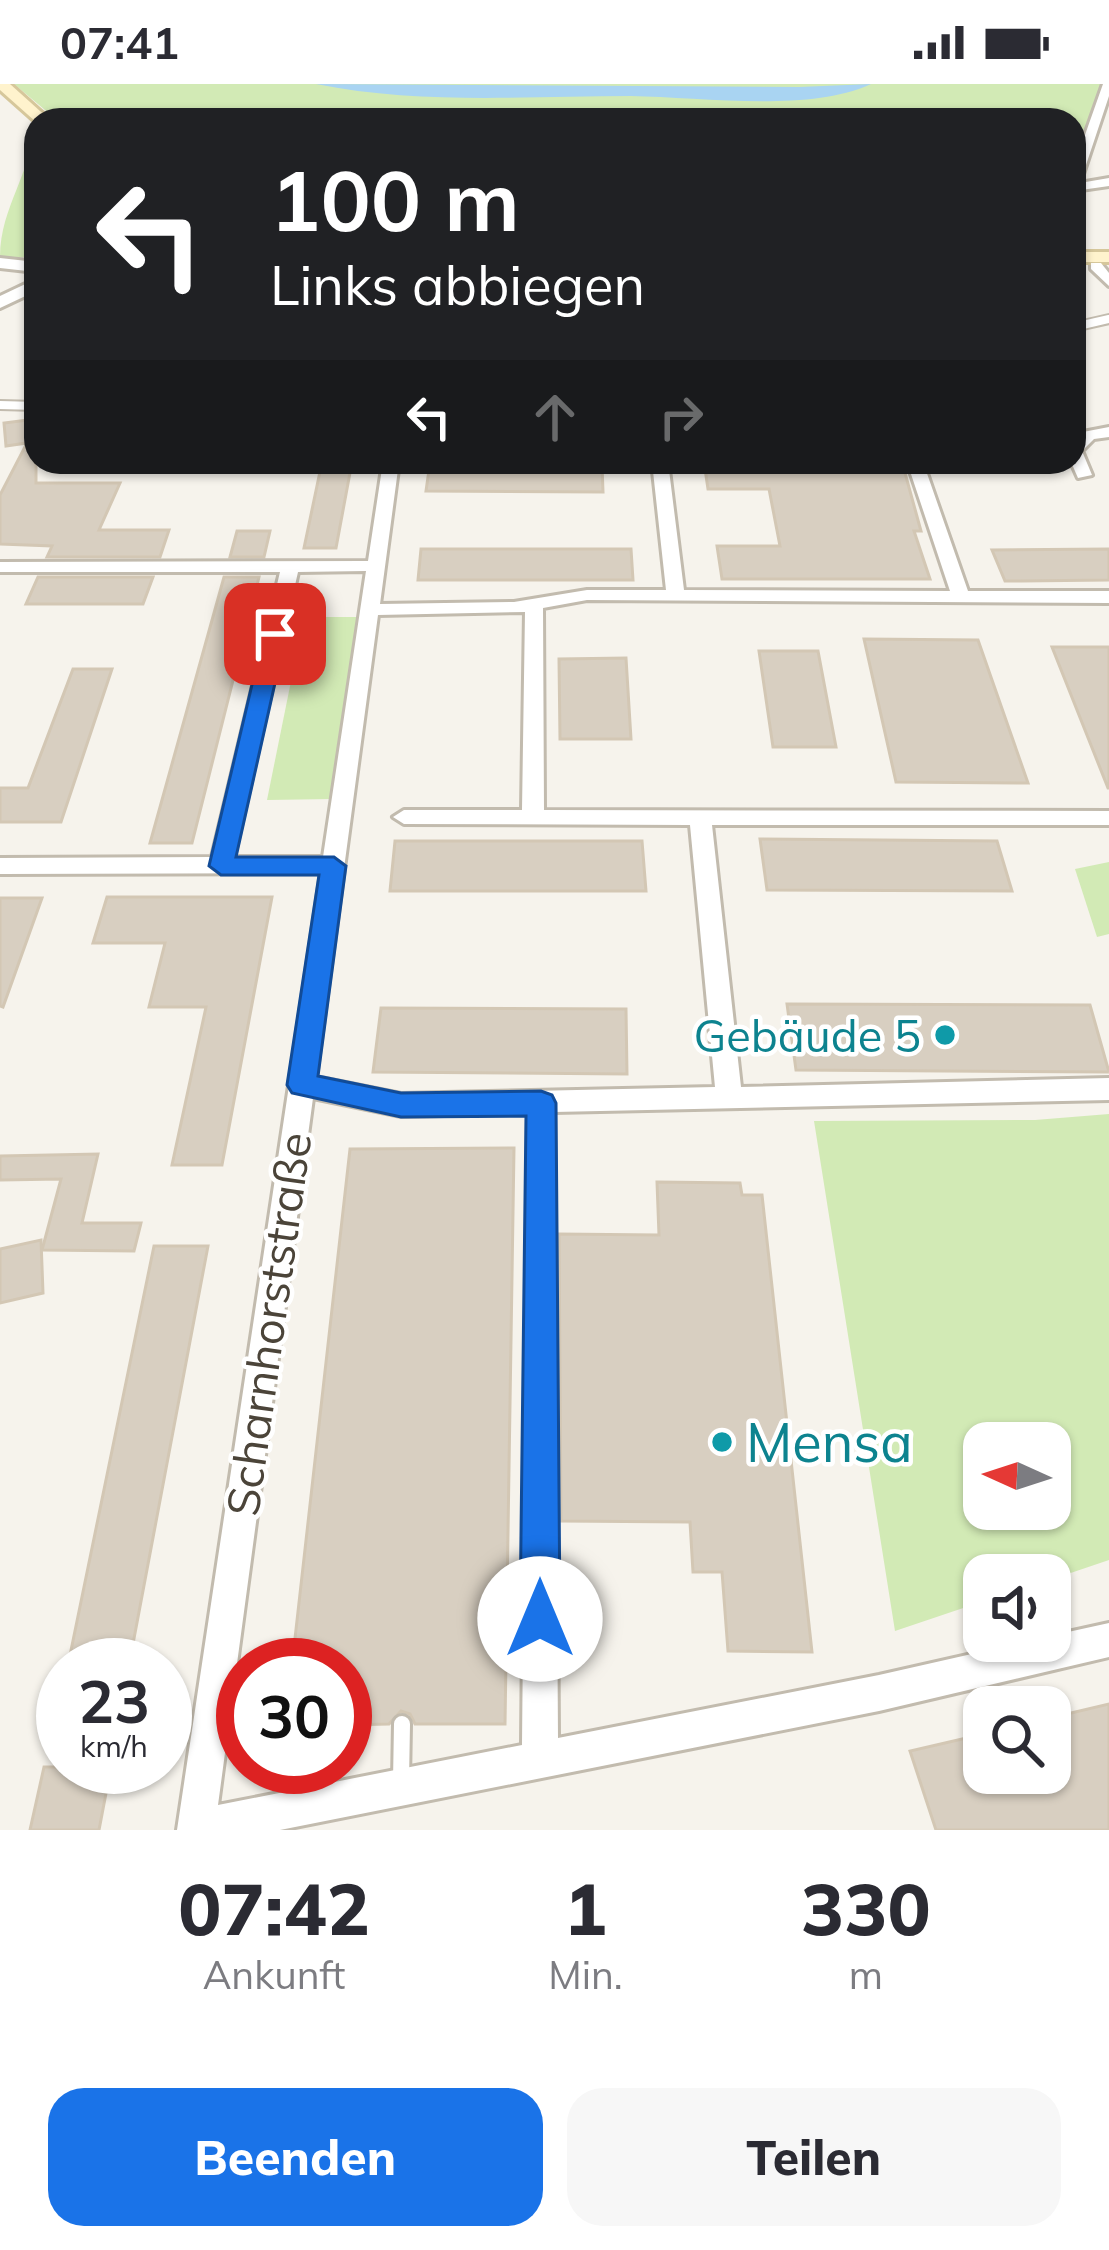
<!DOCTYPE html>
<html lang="de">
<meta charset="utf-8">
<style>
:root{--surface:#fff;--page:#f7f7f7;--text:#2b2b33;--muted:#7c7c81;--accent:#1a73e8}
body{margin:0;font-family:Mulish,sans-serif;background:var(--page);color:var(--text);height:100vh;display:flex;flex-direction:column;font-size:45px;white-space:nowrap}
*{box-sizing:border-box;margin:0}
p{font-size:39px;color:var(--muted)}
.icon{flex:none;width:66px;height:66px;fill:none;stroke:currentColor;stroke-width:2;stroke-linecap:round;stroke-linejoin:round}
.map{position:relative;height:1746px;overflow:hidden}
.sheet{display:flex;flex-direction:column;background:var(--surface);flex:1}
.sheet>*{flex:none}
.top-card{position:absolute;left:24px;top:24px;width:1062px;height:366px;border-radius:36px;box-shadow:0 3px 9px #0004;background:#202124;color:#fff;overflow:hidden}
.needle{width:78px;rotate:273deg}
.fabs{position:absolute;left:963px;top:1338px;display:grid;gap:24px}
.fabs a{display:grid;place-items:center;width:108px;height:108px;border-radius:24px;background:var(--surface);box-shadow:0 3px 9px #0004;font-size:60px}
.speed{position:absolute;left:36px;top:1554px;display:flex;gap:24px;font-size:60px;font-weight:700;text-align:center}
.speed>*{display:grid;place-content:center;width:156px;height:156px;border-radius:50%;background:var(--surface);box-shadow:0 3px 9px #0004;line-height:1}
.speed small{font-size:30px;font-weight:400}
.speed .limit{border:18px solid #d22;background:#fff;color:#111}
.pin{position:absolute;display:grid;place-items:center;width:102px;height:102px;color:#fff;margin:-51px;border-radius:24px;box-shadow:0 6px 18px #0006}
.me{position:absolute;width:132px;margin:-66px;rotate:0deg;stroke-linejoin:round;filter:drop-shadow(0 0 9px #0008)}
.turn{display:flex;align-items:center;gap:42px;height:252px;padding:0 48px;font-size:54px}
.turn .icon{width:156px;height:156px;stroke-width:2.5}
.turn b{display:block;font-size:84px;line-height:102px}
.lanes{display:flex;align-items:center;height:114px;padding:0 48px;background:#0003;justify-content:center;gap:60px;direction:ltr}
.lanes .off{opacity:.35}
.eta{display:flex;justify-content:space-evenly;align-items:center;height:204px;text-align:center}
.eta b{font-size:72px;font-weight:800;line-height:84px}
.button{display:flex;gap:24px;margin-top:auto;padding:24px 48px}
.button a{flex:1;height:138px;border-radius:36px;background:var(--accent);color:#fff;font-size:48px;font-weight:800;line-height:138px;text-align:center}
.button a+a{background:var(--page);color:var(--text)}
.status{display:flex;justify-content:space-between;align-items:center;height:84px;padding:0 60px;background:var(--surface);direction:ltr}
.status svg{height:33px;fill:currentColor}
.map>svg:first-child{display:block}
.green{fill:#d2eab5;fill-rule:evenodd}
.water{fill:#a9d4f2}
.building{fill:#d8cfc1;stroke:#d3c7b4;stroke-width:3}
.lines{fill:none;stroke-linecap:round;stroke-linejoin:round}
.service-far1-casing{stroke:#c2bbae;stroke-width:12}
.service-casing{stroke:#c2bbae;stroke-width:22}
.minor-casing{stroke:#c2bbae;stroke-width:6}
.tertiary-casing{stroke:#c2bbae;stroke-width:6}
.secondary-casing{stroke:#d6c79b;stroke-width:6}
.service-far1{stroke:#fff;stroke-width:8}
.service{stroke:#fff;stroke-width:16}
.minor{fill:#fff;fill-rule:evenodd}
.tertiary{fill:#fff;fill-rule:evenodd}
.secondary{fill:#fff3cd;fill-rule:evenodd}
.route{fill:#1a73e8;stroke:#114b97;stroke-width:3}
.culture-dot{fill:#0f9aa8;stroke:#fff;stroke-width:4.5}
.labels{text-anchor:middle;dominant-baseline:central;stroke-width:9;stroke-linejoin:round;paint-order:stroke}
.culture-label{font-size:45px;fill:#0d838f;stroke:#fff;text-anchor:end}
.street-label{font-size:45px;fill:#4b4439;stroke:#fff}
.near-culture-label{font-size:54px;fill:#0d838f;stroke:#fff;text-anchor:start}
</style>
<div class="status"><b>07:41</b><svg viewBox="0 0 49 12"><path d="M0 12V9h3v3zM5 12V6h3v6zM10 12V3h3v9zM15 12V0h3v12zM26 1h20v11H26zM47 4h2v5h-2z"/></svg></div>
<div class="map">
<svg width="1109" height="1746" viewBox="0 0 1109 1746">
<rect width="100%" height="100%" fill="#f6f3ec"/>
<g class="green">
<path d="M14 0H1103L1085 46H1074V36H293L298 32C282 24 260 23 248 36H57Z"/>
<path d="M34 39 36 173 0 174C0 122 31 93 34 39Z"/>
<polygon points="304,533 361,533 333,715 267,716"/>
<polygon points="1109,778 1109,850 1097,853 1075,785"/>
<path d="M1109 1030V1476L1050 1496V1491H984V1517L895 1547 814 1037 1035 1036ZM984 1359H1050V1425H984Z"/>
</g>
<path class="water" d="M316 0 799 3 871 0C808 29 701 13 631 12 527 12 419 21 316 0Z"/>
<g class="building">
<polygon points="36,335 36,399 120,399 99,446 169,446 160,473 47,473 52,462 0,460 0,411 27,359 6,362 4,339"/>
<polygon points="322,378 352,378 336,464 304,464"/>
<polygon points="704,378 902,378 921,447 914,447 930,495 722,495 717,462 780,462 769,405 708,405"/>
<polygon points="430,379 602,381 603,408 426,407"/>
<polygon points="237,447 270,447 264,473 230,473"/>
<polygon points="421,465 631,465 633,496 418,496"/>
<polygon points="1109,465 1109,496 1021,497 1005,497 992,466"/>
<polygon points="38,493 153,493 143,520 26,520"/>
<polygon points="224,493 259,493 192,759 150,759"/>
<polygon points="864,555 978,556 1028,699 896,698"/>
<polygon points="1052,563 1109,563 1109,704 1108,704"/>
<polygon points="759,567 818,567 836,663 773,663"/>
<polygon points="626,574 631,655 560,655 559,575"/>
<polygon points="73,585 112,585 61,738 0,738 0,704 28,704"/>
<polygon points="760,755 997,757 1012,807 767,806"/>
<polygon points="395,757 642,757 646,807 390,807"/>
<polygon points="107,813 272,813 222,1081 172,1081 206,923 149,923 165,859 93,859"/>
<polygon points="0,814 42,814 3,923 0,922"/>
<polygon points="787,920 1090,921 1109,988 796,986"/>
<polygon points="381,924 626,925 627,990 373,988"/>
<polygon points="514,1064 505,1640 415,1640 410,1630 401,1627 389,1640 345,1641 345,1581 292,1581 350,1065"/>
<polygon points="98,1070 82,1139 141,1139 134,1167 42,1166 61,1095 0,1096 0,1072"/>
<polygon points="657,1098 740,1099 742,1111 762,1111 812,1568 728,1567 722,1488 693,1488 690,1438 561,1437 559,1150 659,1151"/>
<polygon points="41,1156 43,1209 0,1219 0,1165"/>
<polygon points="154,1162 208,1162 129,1581 68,1581"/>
<polygon points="1109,1620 1109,1746 936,1746 910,1667 984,1650 984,1689 1050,1689 1050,1634"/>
<polygon points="44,1683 111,1683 99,1746 30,1746"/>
</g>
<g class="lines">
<g class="service-far1-casing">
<g id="service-far1">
<polyline points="1074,243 1109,235"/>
<polyline points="0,321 36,322"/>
</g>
</g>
<g class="service-casing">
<polyline id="service" points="401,1697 402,1640"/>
</g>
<g class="minor-casing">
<g id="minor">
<polygon points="1103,0 1109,0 1109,12 1080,99 1109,94 1109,102 1074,107 1074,82"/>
<polygon points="1091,179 1101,179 1109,189 1109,202 1091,185"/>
<polygon points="1109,343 1109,353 1094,355 1082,367 1092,391 1078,394 1071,378 1074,378 1074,357 1083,348"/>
<path d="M383 378H399L380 520 514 518 587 506H666L652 378H668L684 506 950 507 907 378H923L968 507H1109V519L587 516 543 524 544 726 1109 727V741H712L741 1003 1109 994V1016L554 1028 558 1654 879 1591 1029 1557H1050V1552L1109 1539V1573L879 1627 280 1746H177L321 789 0 790V774L212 773 280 488H0V478L368 477ZM366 487 323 773H234L298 488ZM525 528 522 726H404L393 733 404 740 690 741 715 1003 401 1010 316 993 378 531ZM313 1014 401 1032 528 1029 522 1661 218 1721Z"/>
</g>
</g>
<g class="tertiary-casing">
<g id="tertiary">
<polygon points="0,174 36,178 36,188 0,184"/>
<polygon points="36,195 36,207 0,224 0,212"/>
</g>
</g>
<g class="secondary-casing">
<g id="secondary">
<polygon points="0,0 10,0 50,36 36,38 0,6"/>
<rect x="1074" y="168" width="35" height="10"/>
</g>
</g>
<use href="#service-far1" class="service-far1"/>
<use href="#service" class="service"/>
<use href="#minor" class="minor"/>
<use href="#tertiary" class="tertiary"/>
<use href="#secondary" class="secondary"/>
</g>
<polygon class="route" points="275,544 286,550 236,773 334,773 346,782 318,992 401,1009 541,1007 552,1011 556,1019 560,1535 554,1549 540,1555 526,1549 520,1535 526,1032 401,1033 292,1009 287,1001 319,791 221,791 209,782 264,550"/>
<g class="culture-dot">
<circle cx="945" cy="951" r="12"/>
<circle cx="722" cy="1358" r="12"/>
</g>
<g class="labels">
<g class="culture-label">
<text x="921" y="951">Gebäude 5</text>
</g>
<g class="street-label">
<text transform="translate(268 1240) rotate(-82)">Scharnhorststraße</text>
</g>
<g class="near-culture-label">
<text x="746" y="1358">Mensa</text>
</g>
</g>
</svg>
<div class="fabs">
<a><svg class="needle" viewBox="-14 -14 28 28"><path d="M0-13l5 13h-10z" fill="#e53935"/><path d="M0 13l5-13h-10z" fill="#7c7c81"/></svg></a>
<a><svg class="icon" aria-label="sound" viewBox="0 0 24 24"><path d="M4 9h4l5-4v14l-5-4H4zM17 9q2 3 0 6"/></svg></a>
<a><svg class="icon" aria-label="search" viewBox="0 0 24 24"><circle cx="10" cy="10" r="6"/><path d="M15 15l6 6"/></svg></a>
</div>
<div class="speed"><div>23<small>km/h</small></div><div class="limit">30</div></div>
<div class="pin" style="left:275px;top:550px;background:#d93025"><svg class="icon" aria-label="arrive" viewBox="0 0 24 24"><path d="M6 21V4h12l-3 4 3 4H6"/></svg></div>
<svg class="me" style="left:540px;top:1535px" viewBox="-20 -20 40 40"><circle r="19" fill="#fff"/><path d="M0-13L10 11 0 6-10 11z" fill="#1a73e8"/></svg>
<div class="top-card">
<div class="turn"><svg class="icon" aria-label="left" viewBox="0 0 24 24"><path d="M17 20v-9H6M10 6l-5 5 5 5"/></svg><div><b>100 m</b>Links abbiegen</div></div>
<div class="lanes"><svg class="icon" aria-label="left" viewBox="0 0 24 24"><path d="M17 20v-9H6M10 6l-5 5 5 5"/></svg><svg class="icon off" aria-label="ahead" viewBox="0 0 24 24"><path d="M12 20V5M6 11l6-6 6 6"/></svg><svg class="icon off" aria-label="right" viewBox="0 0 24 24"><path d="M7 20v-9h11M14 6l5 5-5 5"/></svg></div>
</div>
</div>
<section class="sheet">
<div class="eta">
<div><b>07:42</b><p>Ankunft</p></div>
<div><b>1</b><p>Min.</p></div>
<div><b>330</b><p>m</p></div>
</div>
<div class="button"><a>Beenden</a><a>Teilen</a></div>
</section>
